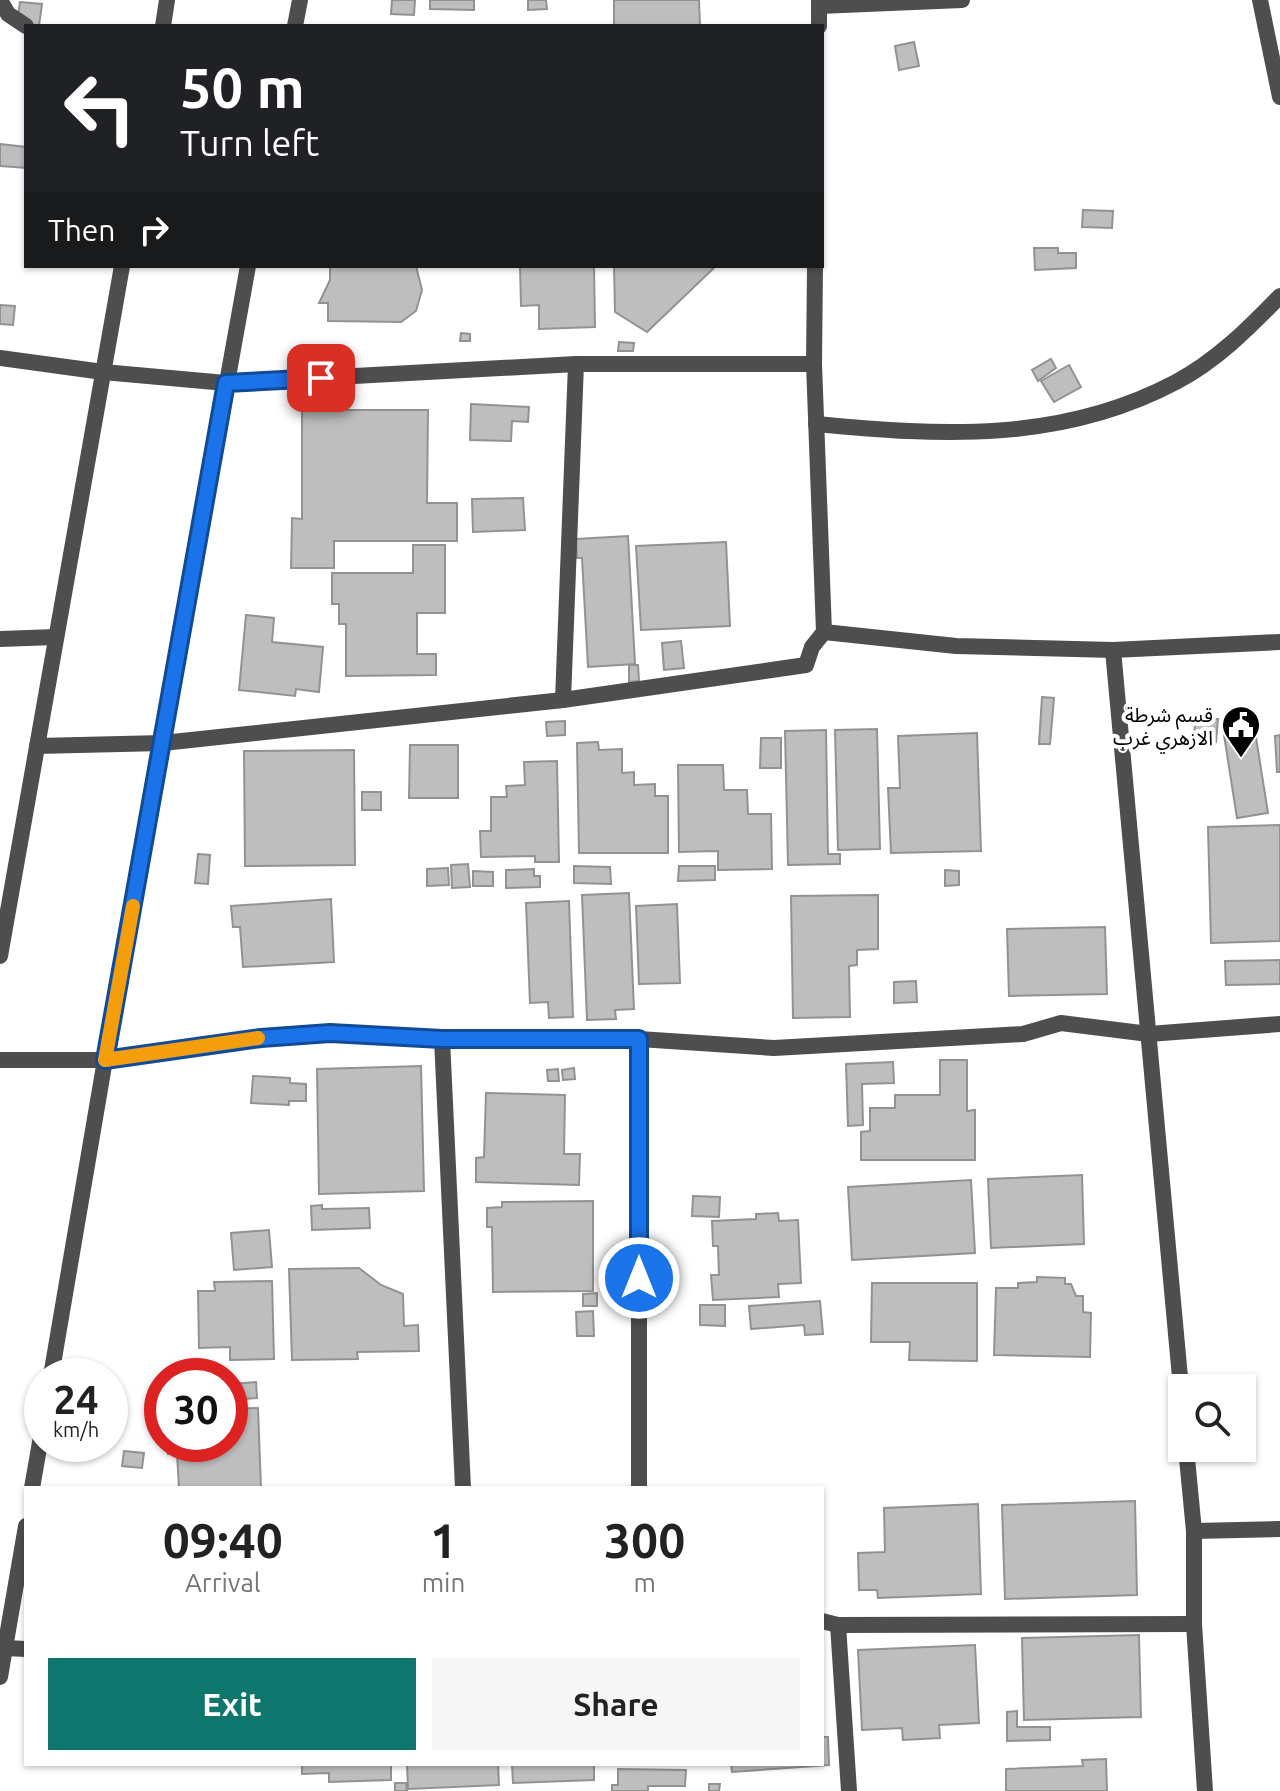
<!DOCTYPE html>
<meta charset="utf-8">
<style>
:root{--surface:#fff;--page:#f6f6f6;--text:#222;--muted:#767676;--accent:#0f766e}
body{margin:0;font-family:Ubuntu,"Noto Sans Arabic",sans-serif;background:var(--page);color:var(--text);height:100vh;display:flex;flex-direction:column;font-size:30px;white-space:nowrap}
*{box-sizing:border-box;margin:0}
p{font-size:26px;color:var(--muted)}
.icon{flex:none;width:44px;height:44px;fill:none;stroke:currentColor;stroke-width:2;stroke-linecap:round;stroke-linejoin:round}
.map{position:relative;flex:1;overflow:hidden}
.drawer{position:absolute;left:24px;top:1486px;width:800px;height:280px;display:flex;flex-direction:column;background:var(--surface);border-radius:0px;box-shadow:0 2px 6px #0004}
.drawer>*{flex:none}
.banner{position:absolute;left:24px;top:24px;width:800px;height:244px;border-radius:0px;box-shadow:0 2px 6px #0004;background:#202124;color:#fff;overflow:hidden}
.fabs{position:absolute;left:1168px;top:1374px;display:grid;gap:16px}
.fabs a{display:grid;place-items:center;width:88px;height:88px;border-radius:0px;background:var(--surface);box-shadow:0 2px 6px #0004;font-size:40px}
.speed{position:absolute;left:24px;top:1358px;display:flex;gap:16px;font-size:40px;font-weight:700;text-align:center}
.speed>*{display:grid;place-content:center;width:104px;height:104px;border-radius:50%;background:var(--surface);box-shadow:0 2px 6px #0004;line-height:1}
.speed small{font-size:20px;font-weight:400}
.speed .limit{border:12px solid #d22;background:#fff;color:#111}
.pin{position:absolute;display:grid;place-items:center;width:68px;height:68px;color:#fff;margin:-34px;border-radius:16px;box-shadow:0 4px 12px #0006}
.me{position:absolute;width:88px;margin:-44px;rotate:0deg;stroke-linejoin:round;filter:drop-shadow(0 0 6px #0008)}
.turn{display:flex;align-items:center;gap:28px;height:168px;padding:0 24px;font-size:36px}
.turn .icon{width:104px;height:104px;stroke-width:2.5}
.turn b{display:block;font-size:56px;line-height:68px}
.then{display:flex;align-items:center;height:76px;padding:0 24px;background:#0003;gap:16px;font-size:30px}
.eta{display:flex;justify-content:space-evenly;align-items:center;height:136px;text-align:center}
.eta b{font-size:48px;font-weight:700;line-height:56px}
.primary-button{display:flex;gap:16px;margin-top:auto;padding:16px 24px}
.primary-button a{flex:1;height:92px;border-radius:0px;background:var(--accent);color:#fff;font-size:32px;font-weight:700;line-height:92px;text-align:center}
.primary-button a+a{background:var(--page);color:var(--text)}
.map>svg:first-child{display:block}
.building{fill:#bebebe;stroke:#929292;stroke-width:2}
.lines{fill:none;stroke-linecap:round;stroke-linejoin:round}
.minor{stroke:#4e4e4e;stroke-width:16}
.tertiary{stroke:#4e4e4e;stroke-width:16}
.route-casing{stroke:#114b97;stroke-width:20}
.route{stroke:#1a73e8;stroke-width:14}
.slow{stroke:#f59e0b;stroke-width:14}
.labels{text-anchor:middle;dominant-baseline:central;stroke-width:8;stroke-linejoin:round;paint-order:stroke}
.poi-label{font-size:20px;fill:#000;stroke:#fff;text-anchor:end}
</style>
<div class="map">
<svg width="1280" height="1791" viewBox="0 0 1280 1791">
<rect width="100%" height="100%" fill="#fff"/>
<g class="building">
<polygon points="392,0 415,0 414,15 391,14"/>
<polygon points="430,0 474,0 474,10 430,9"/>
<polygon points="528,0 546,0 547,9 528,10"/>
<polygon points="614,0 699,0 700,26 614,26"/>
<polygon points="20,2 42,4 39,26 17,23"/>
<polygon points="914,42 919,66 899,70 895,46"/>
<polygon points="0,144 26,147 26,168 0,166"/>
<polygon points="1083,210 1113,211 1112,228 1082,227"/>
<polygon points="1034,248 1058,248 1058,253 1076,253 1076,268 1035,270"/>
<polygon points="330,266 416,266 422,290 416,311 401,322 328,321 328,303 319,303 330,280"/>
<polygon points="520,266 594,266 595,327 539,329 539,305 521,306"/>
<polygon points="614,266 716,266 647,332 615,312"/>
<polygon points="0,305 15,306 13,325 0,324"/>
<polygon points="461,333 470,334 470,341 460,341"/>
<polygon points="619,342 634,343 633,351 618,351"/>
<polygon points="1051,359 1056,368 1038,381 1032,370"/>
<polygon points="1069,365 1081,387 1054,402 1041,381"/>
<polygon points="471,404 529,407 528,422 512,421 511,441 470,440"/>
<polygon points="302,410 428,410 427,503 457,503 457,541 334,541 334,568 291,568 292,518 302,519"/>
<polygon points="523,498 525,530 473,532 472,499"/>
<polygon points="628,536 635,664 588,667 582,558 577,558 576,539"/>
<polygon points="726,542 730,626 641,630 636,546"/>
<polygon points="413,545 445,545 445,613 417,613 417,654 436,654 436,675 346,676 346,624 339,624 339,604 332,604 332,573 413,573"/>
<polygon points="246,615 274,618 272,642 323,647 319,692 296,689 295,696 239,690"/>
<polygon points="681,641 684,668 664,670 662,643"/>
<polygon points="629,665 638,665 639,681 629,682"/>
<polygon points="1042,697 1054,698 1050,744 1039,744"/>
<polygon points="1195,719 1218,719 1216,742 1194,742"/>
<polygon points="565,721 565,735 547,736 546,722"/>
<polygon points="877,729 880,849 838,850 835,730"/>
<polygon points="826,730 828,854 840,854 840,864 788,865 785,731"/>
<polygon points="1255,731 1268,813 1237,818 1224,735"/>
<polygon points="977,733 981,851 891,853 888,788 900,788 898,736"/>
<polygon points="1280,735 1280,772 1277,772 1275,736"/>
<polygon points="761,738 781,738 781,768 760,768"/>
<polygon points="598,742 599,750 622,749 622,773 634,772 634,785 655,784 655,796 668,796 668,853 579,853 577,743"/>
<polygon points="410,745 458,745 458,798 409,798"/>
<polygon points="354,750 355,865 245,866 244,751"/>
<polygon points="557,761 559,862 535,862 535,856 481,857 480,831 491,831 491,797 507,797 506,786 525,785 524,762"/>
<polygon points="678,765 723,765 724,790 747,790 748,814 771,814 772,869 718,870 718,851 679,852"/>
<rect x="362" y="792" width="19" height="18"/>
<polygon points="1280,825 1280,941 1211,943 1208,827"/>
<polygon points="198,854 210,855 208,884 195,883"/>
<polygon points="468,864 470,887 452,888 451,865"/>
<polygon points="574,866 610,867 611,884 574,883"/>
<polygon points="679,866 715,866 715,880 678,881"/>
<polygon points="448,868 449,885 427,886 427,869"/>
<polygon points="534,869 534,876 540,876 540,887 506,888 506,870"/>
<polygon points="945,870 959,871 959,885 945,886"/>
<polygon points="473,871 493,872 493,886 473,886"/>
<polygon points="629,893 634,1009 615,1010 616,1019 587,1020 582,895"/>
<polygon points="878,895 878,949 857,950 857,965 849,966 850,1017 793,1018 791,896"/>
<polygon points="331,899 334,962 243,967 240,927 233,927 231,906"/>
<polygon points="569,901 573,1017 549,1018 548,1002 530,1003 526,903"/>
<polygon points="677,904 680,983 639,984 636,906"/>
<polygon points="1105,927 1107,994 1009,996 1007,929"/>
<polygon points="1280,960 1280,984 1226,985 1225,961"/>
<polygon points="916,981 917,1002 894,1003 894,982"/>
<polygon points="940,1060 967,1060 967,1111 975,1110 975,1160 861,1160 861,1132 870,1131 870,1108 895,1108 895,1095 940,1095"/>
<polygon points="893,1062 894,1083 862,1084 863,1125 848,1126 846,1064"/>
<polygon points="421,1066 424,1191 319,1194 317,1069"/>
<polygon points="574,1068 575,1079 563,1080 562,1070"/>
<polygon points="558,1069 559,1081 548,1081 547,1070"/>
<polygon points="253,1076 290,1078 290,1083 306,1084 306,1101 289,1101 289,1105 251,1103"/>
<polygon points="486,1093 565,1095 564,1154 580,1154 579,1185 476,1182 476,1158 484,1157"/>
<polygon points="1082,1175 1084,1244 991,1248 988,1179"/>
<polygon points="971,1180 975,1253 852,1260 848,1187"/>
<polygon points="693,1196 720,1197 719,1217 692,1216"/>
<polygon points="593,1201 593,1291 493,1292 492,1227 487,1227 487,1208 502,1207 502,1202"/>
<polygon points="322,1205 322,1209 369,1208 370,1228 312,1230 311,1206"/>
<polygon points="778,1213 779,1221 798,1220 801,1283 778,1284 779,1297 713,1300 711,1275 719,1275 718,1246 713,1246 712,1221 756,1219 756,1214"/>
<polygon points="269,1230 272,1267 234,1270 231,1233"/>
<polygon points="359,1268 381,1285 403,1294 404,1326 418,1325 419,1351 357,1352 358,1359 292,1360 289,1269"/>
<polygon points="1037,1277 1065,1278 1065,1284 1071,1284 1076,1296 1083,1296 1083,1312 1091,1313 1090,1357 994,1355 996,1288 1018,1288 1018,1283 1037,1282"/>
<polygon points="272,1281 274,1359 230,1360 230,1347 199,1348 198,1291 215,1291 214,1282"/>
<polygon points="872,1283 977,1283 977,1361 909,1360 910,1342 871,1342"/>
<polygon points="597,1293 597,1306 583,1306 583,1294"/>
<polygon points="820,1301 823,1334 805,1335 804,1325 751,1329 749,1306"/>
<polygon points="700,1305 725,1305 725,1326 700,1325"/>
<polygon points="593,1311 594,1336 577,1336 576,1312"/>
<polygon points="256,1382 257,1398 234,1400 232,1384"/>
<polygon points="258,1408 261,1488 179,1488 177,1454 168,1454 167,1444 230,1444 230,1409"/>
<polygon points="124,1451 144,1453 142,1468 122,1466"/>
<polygon points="1135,1501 1137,1595 1005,1599 1002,1505"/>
<polygon points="978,1504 981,1594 878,1598 877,1590 859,1590 858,1553 885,1552 884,1508"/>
<polygon points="1139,1635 1141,1717 1024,1720 1022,1638"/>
<polygon points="975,1645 979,1723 939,1725 940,1738 903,1740 902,1728 862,1730 858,1650"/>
<polygon points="1017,1711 1017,1727 1050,1727 1050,1740 1007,1741 1007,1712"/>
<polygon points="822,1737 828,1737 829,1765 732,1772 731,1764 822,1764"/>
<polygon points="1106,1759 1107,1791 1006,1791 1006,1769 1083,1766 1082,1760"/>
<polygon points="302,1764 391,1764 391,1780 329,1782 329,1773 302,1774"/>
<polygon points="407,1764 498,1764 499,1785 408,1789"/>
<polygon points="512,1764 594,1764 594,1780 513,1783"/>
<polygon points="618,1769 686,1770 685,1786 648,1786 648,1791 612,1791 612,1785 618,1785"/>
<polygon points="395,1783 406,1783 407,1791 395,1791"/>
<polygon points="709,1784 720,1784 719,1791 709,1791"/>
</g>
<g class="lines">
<g class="minor">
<polyline points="0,0 8,14 26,26"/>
<polyline points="1260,0 1280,97"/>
<polyline points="819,6 962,0"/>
<polyline points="295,26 300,0"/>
<polyline points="819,26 819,0"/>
<polyline points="0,358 103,372 226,383 576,364 814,364"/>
<path d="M816 424C941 436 1061 443 1176 382 1216 361 1249 328 1280 296"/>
<polyline points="824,632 956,646 1113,650 1280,642"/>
<polyline points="0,639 55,637"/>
<polyline points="1113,650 1182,1399"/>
<polyline points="563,700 576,364"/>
<polyline points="37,746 163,743 563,700 806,665 812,647 824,632 814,364 815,266"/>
<polyline points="442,1039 463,1488"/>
<polyline points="639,1039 639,1488"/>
<polyline points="0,1060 105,1060 261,1038 330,1033 442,1039 639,1039 774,1048 1023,1034 1061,1023 1149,1034 1280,1024"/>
<polyline points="51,1376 105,1060 248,266"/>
<polyline points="1186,1448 1194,1531 1194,1624 1205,1791"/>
<polyline points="32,1488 42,1431"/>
<polyline points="1194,1531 1280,1529"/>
<polyline points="822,1621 838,1625 1194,1624"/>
<polyline points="838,1625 849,1791"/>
<polyline points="5,1648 26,1649"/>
<polyline points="0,1677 26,1526"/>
</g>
<g class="tertiary">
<polyline points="163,26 167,0"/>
<polyline points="0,956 122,266"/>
</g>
</g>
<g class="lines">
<g class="route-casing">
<polyline id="route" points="321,378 226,383 105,1060 261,1038 330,1033 442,1039 639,1039 639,1278"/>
</g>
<use href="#route" class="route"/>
<polyline class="slow" points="133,906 105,1060 258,1038"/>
</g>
<defs>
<g id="civic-pin" transform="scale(2)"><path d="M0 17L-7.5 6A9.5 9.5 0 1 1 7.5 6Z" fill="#000" stroke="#fff"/><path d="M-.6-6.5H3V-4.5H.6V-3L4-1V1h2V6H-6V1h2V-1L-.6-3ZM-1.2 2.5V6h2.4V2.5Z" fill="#fff"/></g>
</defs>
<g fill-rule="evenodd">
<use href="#civic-pin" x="1241" y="725"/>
</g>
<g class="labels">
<g class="poi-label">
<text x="1213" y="714">قسم شرطة<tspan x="1213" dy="23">الازهري غرب</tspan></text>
</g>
</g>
</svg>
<div class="fabs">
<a><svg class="icon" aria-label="search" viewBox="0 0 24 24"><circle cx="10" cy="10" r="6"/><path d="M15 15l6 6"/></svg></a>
</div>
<div class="speed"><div>24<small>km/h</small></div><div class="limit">30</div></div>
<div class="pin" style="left:321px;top:378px;background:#d93025"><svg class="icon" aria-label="arrive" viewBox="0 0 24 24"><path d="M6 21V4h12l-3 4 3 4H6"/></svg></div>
<svg class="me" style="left:639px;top:1278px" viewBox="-20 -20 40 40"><circle r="17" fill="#1a73e8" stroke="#fff" stroke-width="3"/><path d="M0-11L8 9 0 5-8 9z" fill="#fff"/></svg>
<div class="banner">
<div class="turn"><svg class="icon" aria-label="left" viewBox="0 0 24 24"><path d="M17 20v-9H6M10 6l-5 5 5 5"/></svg><div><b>50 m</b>Turn left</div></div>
<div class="then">Then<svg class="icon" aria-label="right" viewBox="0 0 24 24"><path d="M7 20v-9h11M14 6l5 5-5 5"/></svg></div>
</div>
<section class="drawer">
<div class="eta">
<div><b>09:40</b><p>Arrival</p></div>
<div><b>1</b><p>min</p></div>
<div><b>300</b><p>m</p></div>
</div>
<div class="primary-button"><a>Exit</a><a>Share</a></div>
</section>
</div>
